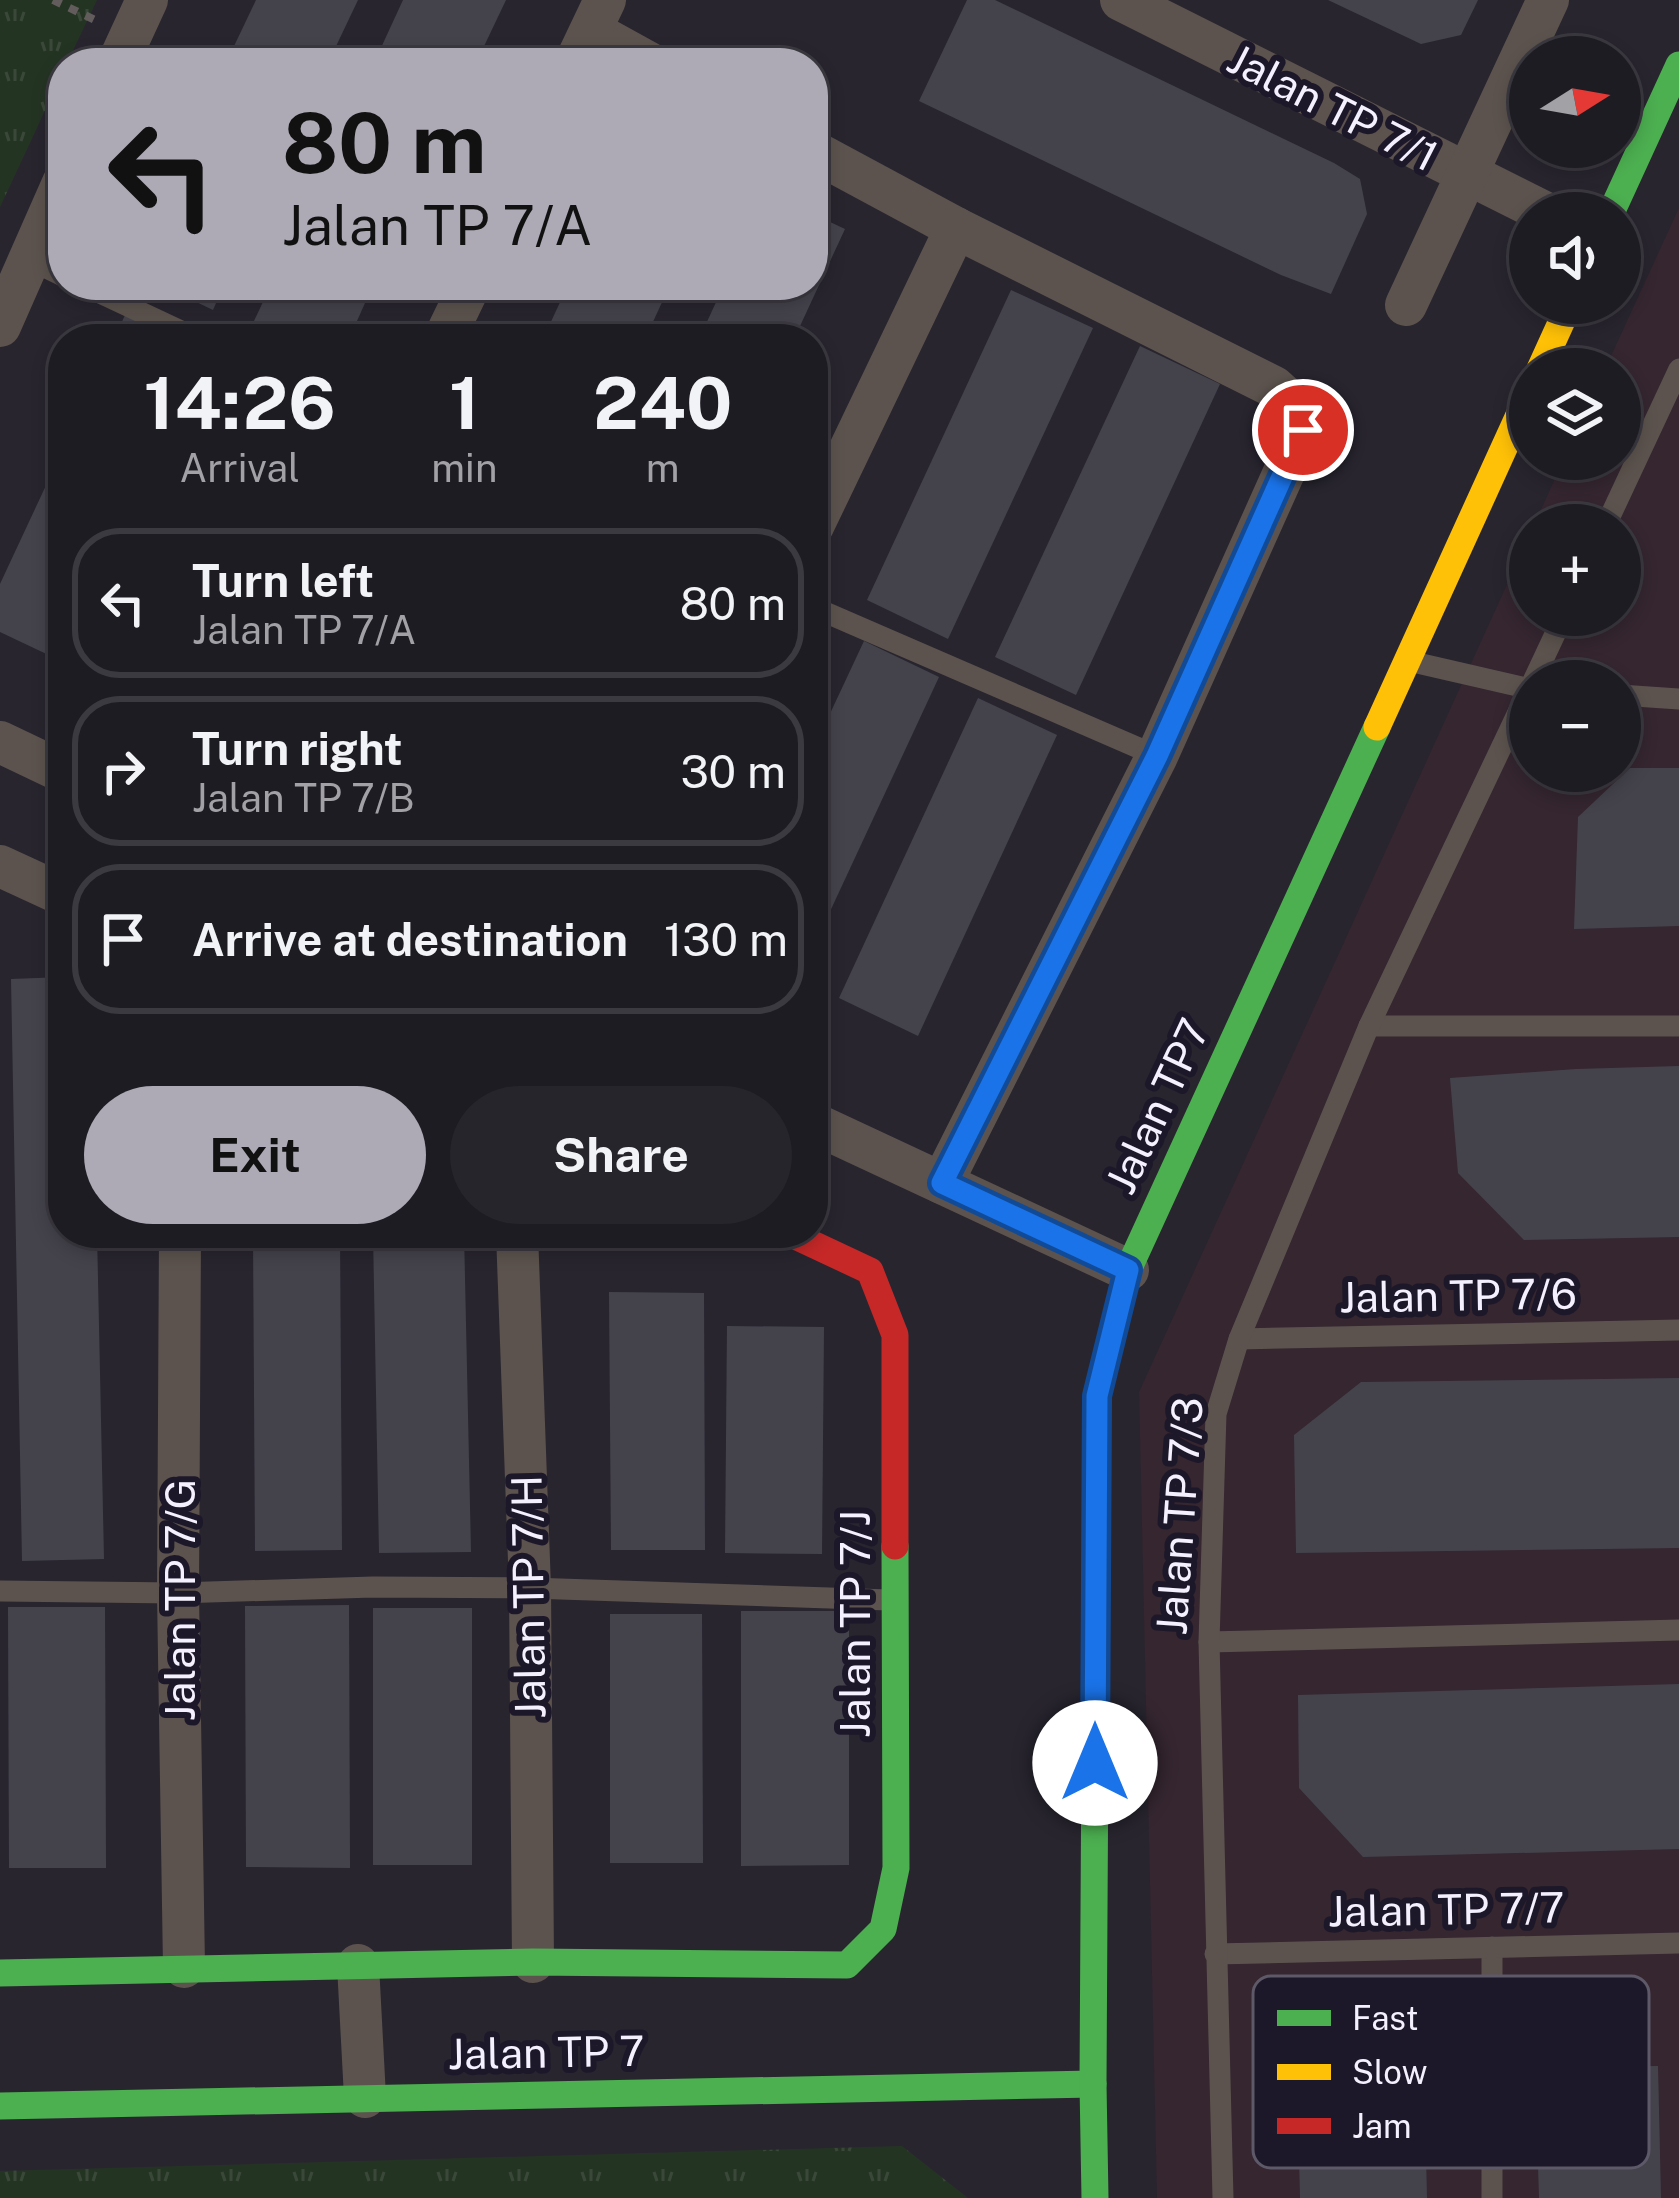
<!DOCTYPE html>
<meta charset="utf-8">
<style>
:root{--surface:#1e1c23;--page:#26252b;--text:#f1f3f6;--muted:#a1a1a6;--line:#3c3a41;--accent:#ada9b5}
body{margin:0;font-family:"Public Sans",sans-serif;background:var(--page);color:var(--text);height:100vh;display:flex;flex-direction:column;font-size:45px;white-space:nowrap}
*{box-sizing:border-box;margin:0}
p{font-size:39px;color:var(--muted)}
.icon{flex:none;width:66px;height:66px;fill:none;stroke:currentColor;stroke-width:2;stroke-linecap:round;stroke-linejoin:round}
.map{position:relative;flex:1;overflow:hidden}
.side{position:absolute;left:48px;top:324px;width:780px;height:924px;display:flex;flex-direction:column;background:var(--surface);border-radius:48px;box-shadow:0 6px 18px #0003,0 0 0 3px var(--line)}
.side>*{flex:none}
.hud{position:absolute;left:48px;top:48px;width:780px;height:252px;border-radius:48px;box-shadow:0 6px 18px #0003,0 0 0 3px var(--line);background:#ada9b5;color:#111;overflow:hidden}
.needle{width:78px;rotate:79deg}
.tools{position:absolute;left:1509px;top:36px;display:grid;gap:24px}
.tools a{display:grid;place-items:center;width:132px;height:132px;border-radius:50%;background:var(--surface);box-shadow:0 6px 18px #0003,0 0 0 3px var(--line);font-size:60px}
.pin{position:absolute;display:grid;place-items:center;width:102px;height:102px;color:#fff;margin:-51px;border:6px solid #fff;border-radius:50%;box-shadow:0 3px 12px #0007}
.me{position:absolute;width:132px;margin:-66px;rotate:0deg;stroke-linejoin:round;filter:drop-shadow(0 0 9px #0008)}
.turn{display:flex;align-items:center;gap:42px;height:252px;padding:0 36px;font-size:54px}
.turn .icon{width:156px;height:156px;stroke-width:2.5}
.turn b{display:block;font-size:84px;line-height:102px}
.eta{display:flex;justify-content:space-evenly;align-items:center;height:204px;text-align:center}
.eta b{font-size:72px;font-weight:700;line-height:84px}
.cta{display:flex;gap:24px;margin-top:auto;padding:24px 36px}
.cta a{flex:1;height:138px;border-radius:72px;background:var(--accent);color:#111;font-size:48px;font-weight:700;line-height:138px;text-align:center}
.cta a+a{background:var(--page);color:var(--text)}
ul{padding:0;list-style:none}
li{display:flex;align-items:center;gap:36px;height:150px;margin:0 24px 18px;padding:0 12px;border:6px solid var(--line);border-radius:48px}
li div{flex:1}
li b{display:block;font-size:45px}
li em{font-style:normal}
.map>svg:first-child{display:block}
.industrial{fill:#352630;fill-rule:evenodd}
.grass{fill:url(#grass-tufts)}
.building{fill:#44434c}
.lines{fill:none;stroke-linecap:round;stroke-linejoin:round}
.path{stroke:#635c5c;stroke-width:8;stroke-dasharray:9 9;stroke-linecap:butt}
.lane{stroke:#5c534e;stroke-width:21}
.street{stroke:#5c534e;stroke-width:42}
.fast{stroke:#4caf50;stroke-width:27}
.slow{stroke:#ffc107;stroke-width:27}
.jam{stroke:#c62828;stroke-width:27}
.route-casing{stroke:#114b97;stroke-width:30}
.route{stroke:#1a73e8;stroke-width:21}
.labels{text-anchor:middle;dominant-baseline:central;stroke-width:12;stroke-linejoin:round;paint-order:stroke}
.street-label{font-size:42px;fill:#f4f0fd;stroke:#1d1829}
.key{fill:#1d1829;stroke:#5e5969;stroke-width:3}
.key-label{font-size:33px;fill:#f4f0fd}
</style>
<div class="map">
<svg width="1679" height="2198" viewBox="0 0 1679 2198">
<defs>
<pattern id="grass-tufts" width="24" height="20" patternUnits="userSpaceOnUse" patternTransform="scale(3)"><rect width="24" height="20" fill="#243423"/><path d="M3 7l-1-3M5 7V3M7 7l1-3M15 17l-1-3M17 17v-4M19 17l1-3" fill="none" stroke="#3a4839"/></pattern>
</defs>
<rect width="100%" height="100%" fill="#28252f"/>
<path class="industrial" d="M1679 208V2198H1157L1139 1392 1530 534V615H1620V525H1534L1564 459H1620V369H1605ZM1530 681H1620V771H1530Z"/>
<g class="grass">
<polygon points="0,0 97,0 67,63 63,63 63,72 0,207"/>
<polygon points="902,2146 968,2198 0,2198 0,2171"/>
</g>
<g class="building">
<polygon points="256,0 358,0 328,63 226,63"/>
<polygon points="403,0 506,0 476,63 374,63"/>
<polygon points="967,0 995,0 1334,163 1360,179 1367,214 1331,294 1281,275 919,101"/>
<polygon points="1328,0 1478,0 1461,35 1421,44"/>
<polygon points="813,214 845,229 794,339 699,339 724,285 813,285"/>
<polygon points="161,285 224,285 213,310"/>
<polygon points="271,285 373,285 349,339 288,339 253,323"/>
<polygon points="568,285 670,285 645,339 543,339"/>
<polygon points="1011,290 1093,328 948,639 867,600"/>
<polygon points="126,313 180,339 114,339"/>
<polygon points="1140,346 1220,384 1076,695 995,657"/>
<polygon points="63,449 63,645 57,659 0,632 0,584"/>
<polygon points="864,641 939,677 813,948 813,750"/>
<polygon points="978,698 1057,735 918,1036 839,998"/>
<polygon points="1630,768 1679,768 1679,926 1574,929 1578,817"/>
<polygon points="63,977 63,1233 97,1233 104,1559 22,1561 11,979"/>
<polygon points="1679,1066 1679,1237 1524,1240 1458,1173 1450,1078 1576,1069"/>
<polygon points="253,1233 340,1233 342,1550 255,1551"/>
<polygon points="373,1233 464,1233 471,1552 379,1553"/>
<polygon points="609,1292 704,1293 705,1550 611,1550"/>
<polygon points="727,1326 824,1327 822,1554 725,1553"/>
<polygon points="1679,1378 1679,1548 1296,1553 1294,1435 1361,1382"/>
<polygon points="349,1605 350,1868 246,1867 245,1606"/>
<polygon points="8,1607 105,1607 106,1868 9,1868"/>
<rect x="373" y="1608" width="99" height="257"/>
<polygon points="741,1611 849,1611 849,1865 741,1866"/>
<polygon points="610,1614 702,1614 703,1863 610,1863"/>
<polygon points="1679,1684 1679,1849 1363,1857 1299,1788 1298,1695"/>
<polygon points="1658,2066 1661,2198 1539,2198 1535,2068"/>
<polygon points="1424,2071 1427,2198 1300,2198 1297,2073"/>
</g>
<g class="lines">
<polyline class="path" points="53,0 95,20"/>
<g class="lane">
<polyline points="28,259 63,276"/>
<polyline points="83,285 198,339"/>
<polyline points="1606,525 1679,369"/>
<polyline points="813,607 1157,756"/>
<polyline points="1413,662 1530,689"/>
<polyline points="1533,681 1564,615"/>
<polyline points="1620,695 1679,699"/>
<polyline points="1369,1026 1679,1026"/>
<polyline points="1239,1339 1679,1330"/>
<polyline points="0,1591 178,1593 373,1587 530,1588 889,1600"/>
<polyline points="1209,1642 1679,1630"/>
<polyline points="1492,1947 1492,2198"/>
<polyline points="1215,1954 1679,1943"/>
<polyline points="1223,2198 1209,1642 1216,1414 1239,1339 1369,1026 1530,687"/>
</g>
<g class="street">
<polyline points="1121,0 1546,213"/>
<polyline points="591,31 649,63"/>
<polyline points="118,63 147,0"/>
<polyline points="575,63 605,0"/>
<polyline points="813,151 956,228 1274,387 1296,407 1303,430 1157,756 942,1183"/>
<polyline points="1406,305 1548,0"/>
<polyline points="0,326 63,183"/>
<polyline points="444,339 470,285"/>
<polyline points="813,526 956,228"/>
<polyline points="0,742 63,772"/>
<polyline points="0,866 63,895"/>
<polyline points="813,1123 1128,1270"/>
<polyline points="180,1233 178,1593 184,1967"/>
<polyline points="517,1233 530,1588 533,1962"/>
<polyline points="358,1965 365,2097"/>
</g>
<g class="fast">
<polyline points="1611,213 1679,65"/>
<polyline points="0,1973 533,1962 847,1965 883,1929 896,1868 895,1546"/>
<polyline points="0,2106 1093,2084"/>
<polyline points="1095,2198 1093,2084 1097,1396 1128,1270 1377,727"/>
</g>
<g class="slow">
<polyline points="1540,369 1570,303"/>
<polyline points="1377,727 1530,391"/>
</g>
<polyline class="jam" points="789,1233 870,1271 895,1335 895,1546"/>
</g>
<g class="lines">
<g class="route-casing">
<polyline id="route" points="1095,1763 1097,1396 1128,1270 942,1183 1157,756 1303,430"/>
</g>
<use href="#route" class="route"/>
</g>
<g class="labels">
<g class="street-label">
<text transform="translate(1333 107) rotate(27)">Jalan TP 7/1</text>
<text transform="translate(1157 1106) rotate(-65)">Jalan TP7</text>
<text transform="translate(1458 1295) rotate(-1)">Jalan TP 7/6</text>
<text transform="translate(1179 1516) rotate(-86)">Jalan TP 7/3</text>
<text transform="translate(528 1597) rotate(-91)">Jalan TP 7/H</text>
<text transform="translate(179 1600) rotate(-90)">Jalan TP 7/G</text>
<text transform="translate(854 1624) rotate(-90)">Jalan TP 7/J</text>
<text transform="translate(1446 1909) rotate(-1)">Jalan TP 7/7</text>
<text transform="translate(546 2052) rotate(-1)">Jalan TP 7</text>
</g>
</g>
<rect x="1253" y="1976" width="396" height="192" rx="18" class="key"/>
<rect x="1277" y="2010" width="54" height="16" fill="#4caf50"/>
<rect x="1277" y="2064" width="54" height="16" fill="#ffc107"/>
<rect x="1277" y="2118" width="54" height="16" fill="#c62828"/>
<g class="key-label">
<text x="1352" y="2030">Fast</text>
<text x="1352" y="2084">Slow</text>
<text x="1352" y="2138">Jam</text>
</g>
</svg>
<div class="tools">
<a><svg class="needle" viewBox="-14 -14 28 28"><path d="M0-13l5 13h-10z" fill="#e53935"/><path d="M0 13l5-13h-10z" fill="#a1a1a6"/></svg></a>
<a><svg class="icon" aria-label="sound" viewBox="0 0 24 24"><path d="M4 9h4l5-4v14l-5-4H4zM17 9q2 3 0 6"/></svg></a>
<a><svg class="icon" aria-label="layers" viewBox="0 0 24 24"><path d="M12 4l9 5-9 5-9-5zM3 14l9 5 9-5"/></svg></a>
<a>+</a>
<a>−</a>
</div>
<div class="pin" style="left:1303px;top:430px;background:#d93025"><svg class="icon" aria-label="arrive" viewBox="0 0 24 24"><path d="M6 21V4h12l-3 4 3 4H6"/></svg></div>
<svg class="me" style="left:1095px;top:1763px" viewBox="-20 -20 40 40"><circle r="19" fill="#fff"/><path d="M0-13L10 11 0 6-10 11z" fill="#1a73e8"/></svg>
<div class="hud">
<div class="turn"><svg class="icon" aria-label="left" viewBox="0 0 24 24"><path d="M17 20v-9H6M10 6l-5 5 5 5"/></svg><div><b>80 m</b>Jalan TP 7/A</div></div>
</div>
<section class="side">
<div class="eta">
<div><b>14:26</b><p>Arrival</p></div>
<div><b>1</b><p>min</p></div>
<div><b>240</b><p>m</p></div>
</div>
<ul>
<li><svg class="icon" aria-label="left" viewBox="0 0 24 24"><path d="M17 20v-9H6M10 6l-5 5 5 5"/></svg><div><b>Turn left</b><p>Jalan TP 7/A</p></div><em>80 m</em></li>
<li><svg class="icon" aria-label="right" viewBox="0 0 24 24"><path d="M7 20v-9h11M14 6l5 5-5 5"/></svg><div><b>Turn right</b><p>Jalan TP 7/B</p></div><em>30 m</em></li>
<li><svg class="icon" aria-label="arrive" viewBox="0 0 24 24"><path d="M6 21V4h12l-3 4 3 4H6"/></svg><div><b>Arrive at destination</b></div><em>130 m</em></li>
</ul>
<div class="cta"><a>Exit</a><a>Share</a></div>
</section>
</div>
